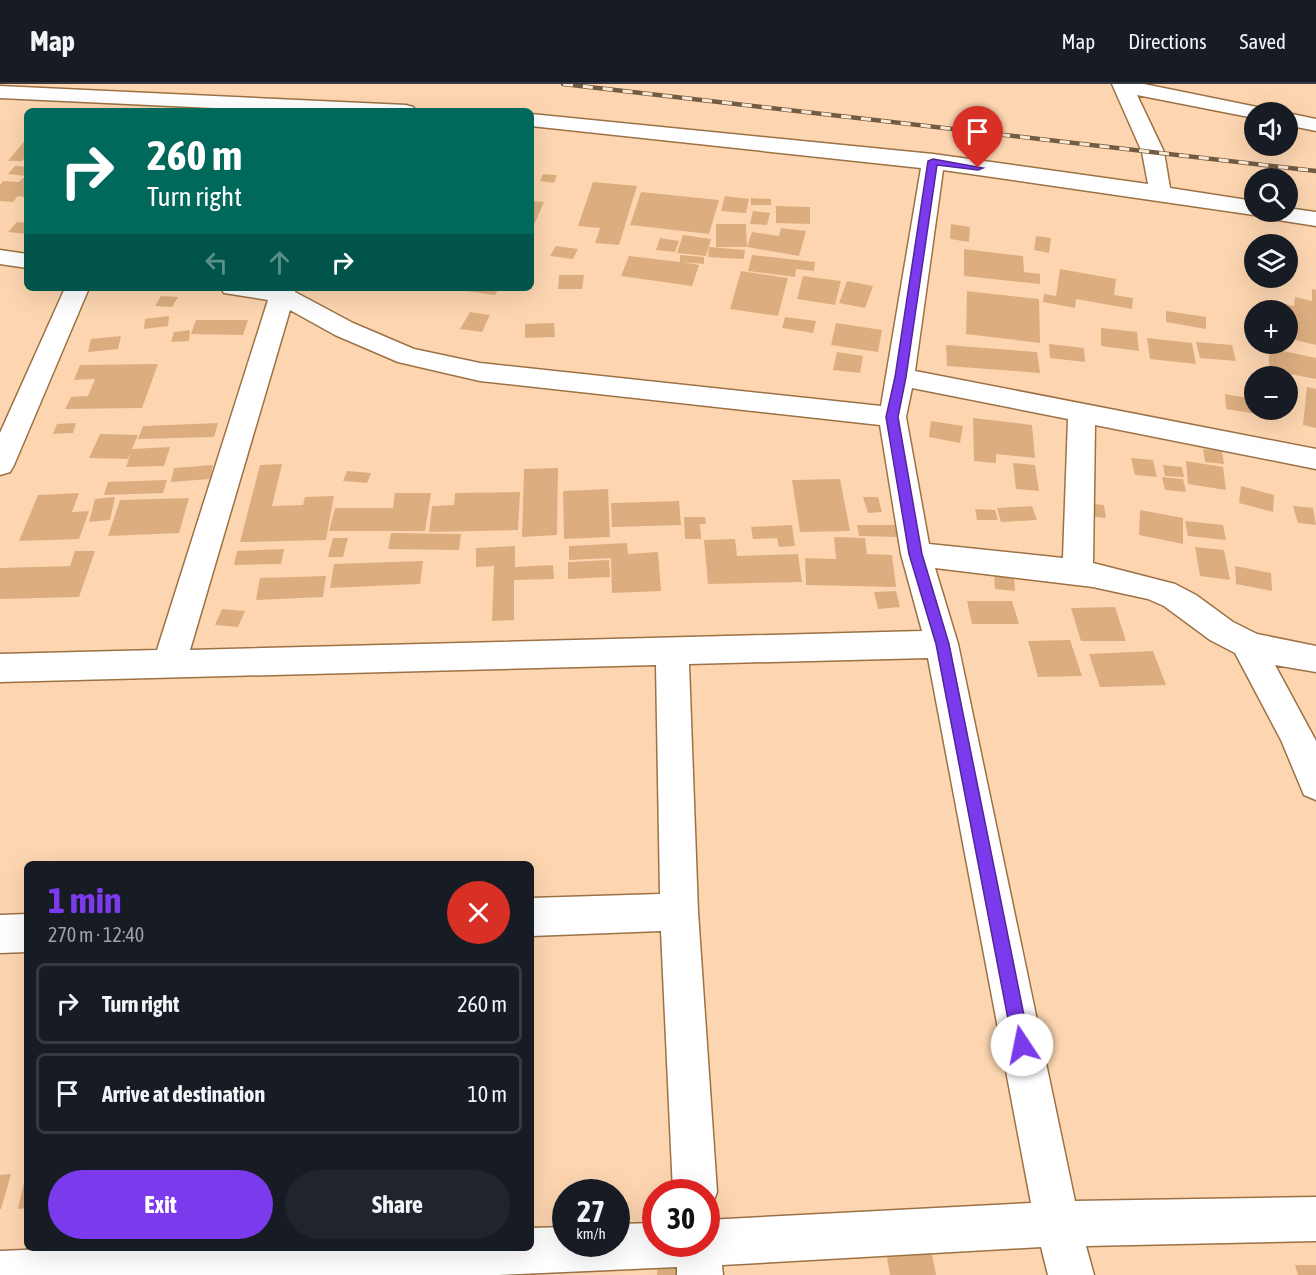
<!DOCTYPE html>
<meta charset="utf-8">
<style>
:root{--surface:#171b24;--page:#20242c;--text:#f1f3f6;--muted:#9ea1a6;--line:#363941;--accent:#7c3aed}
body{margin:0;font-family:"Asap Condensed",sans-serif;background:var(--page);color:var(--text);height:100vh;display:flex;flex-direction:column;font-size:22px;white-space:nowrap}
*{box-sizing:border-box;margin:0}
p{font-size:20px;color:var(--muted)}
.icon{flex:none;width:33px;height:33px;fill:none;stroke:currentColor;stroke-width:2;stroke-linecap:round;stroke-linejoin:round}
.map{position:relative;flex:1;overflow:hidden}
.sheet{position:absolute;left:24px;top:777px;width:510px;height:390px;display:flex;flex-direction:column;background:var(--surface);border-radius:9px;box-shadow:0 6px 24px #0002}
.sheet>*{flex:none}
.top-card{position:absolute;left:24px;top:24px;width:510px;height:183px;border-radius:9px;box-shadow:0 6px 24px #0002;background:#00695c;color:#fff;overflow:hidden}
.tools{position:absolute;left:1244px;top:18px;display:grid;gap:12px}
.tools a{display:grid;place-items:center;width:54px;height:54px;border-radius:50%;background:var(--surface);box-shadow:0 6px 24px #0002;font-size:30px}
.speed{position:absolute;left:552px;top:1095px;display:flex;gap:12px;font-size:30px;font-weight:700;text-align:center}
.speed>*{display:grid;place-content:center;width:78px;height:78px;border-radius:50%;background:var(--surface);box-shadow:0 6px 24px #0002;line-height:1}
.speed small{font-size:15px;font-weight:400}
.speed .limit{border:9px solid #d22;background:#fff;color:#111}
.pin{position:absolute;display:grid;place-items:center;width:51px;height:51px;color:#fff;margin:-62px -26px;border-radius:50% 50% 50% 0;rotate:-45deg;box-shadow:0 0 6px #0007}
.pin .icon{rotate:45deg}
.me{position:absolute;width:66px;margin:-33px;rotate:349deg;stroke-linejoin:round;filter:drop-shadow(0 0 4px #0008)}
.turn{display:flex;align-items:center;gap:21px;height:126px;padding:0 24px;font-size:27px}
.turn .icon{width:78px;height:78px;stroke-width:2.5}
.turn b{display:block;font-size:42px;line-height:51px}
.lanes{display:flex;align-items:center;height:57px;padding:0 24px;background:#0003;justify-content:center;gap:30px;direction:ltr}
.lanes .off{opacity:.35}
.round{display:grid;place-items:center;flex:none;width:63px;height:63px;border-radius:32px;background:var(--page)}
.head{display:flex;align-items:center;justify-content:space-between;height:102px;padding:0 24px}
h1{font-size:36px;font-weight:700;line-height:45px;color:var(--accent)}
.action{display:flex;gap:12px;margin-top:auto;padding:12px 24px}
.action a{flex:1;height:69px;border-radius:36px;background:var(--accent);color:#fff;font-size:24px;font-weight:700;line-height:69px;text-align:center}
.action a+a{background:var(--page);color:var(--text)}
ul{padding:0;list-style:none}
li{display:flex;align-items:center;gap:18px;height:81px;margin:0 12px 9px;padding:0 12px;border:3px solid var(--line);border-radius:9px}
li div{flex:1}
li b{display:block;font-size:22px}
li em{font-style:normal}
header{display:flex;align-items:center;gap:36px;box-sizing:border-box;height:84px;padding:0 30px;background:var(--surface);border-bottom:2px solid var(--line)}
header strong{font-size:28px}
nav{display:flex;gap:33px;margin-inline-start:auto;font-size:21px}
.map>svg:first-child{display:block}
.building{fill:#dcae7f}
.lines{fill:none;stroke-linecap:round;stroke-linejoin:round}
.minor-casing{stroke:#9c7144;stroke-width:3}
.minor{fill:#fff;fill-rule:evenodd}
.rail-casing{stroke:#735b42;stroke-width:4.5}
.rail{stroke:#fbe8d5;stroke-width:3;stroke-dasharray:10;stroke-linecap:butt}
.route{fill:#7c3aed;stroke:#51269a;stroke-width:1.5}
</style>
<header>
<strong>Map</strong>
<nav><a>Map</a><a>Directions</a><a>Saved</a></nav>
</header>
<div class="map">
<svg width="1316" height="1191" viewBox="0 0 1316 1191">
<rect width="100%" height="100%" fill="#fdd6b1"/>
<g class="building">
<polygon points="27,54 27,71 22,77 8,77"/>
<polygon points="15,82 27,83 27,92 8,90"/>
<polygon points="543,90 557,91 554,99 540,97"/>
<polygon points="23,94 27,94 27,113 18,112 13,118 0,117 0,101 3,97 19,98"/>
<polygon points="593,98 637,102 619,161 595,159 600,144 578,142"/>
<polygon points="641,108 719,116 709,150 630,141"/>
<polygon points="725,112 749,115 746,129 721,127"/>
<polygon points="751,114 771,115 771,121 751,121"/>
<polygon points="531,117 544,118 534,141 531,141"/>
<polygon points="776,122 810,123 810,140 776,139"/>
<polygon points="753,127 770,129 767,141 750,140"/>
<polygon points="17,138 27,139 27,150 8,148"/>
<polygon points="716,140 746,140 747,163 752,148 779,152 781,144 806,147 799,172 747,163 716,163"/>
<polygon points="951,140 970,143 969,158 950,155"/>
<polygon points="683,151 711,155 706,172 677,169"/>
<polygon points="1036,152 1051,154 1049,169 1034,166"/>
<polygon points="660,154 679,157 675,168 656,166"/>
<polygon points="556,162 578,165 573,175 550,172"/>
<polygon points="709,163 745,166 744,175 708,173"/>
<polygon points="964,165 1023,172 1024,188 1040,190 1040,200 964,192"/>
<polygon points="680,171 704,173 704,180 682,178 699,181 692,202 621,192 629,172 680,178"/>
<polygon points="752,171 815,178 814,187 796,185 795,193 748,187"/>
<polygon points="1060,185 1116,195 1114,211 1133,214 1132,225 1076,215 1075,224 1043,218 1044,210 1056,212"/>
<polygon points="741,187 788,194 778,232 730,225"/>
<polygon points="559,191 584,191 582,205 558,205"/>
<polygon points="803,192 841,197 835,221 797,215"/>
<polygon points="847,197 873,202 865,224 839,219"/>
<polygon points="459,204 499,204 495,211 458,206"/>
<polygon points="1312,205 1316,206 1316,261 1287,254 1287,226 1265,226 1266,216 1294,222 1295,213 1312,217"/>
<polygon points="967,207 1039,215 1040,259 966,250"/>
<polygon points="161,212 178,213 172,223 155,222"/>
<polygon points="1166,227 1206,233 1206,245 1166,238"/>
<polygon points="470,228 490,231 482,248 460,245"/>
<polygon points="169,232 168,242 144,245 145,235"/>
<polygon points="785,233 816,237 813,249 782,244"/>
<polygon points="196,236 248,236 243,251 191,250"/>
<polygon points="554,239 555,253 525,254 525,240"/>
<polygon points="836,239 882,246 878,268 831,261"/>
<polygon points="1101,244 1137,248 1139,267 1101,262"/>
<polygon points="190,246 189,257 171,258 174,248"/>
<polygon points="121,252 118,265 88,268 91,255"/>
<polygon points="1147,254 1192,259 1196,280 1150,275"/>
<polygon points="1196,258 1232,261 1236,277 1200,274"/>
<polygon points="1049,260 1084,264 1085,278 1050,274"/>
<polygon points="946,261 1037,268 1040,289 947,282"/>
<polygon points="1269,264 1316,274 1316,295 1269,286"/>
<polygon points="837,268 863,272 860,289 833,286"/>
<polygon points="158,280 142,324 65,325 71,313 88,312 95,295 74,296 80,281"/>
<polygon points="1307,303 1316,305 1316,344 1303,341"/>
<polygon points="1225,310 1254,315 1254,326 1265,326 1265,331 1226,325"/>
<polygon points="973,334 1032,341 1035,374 996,370 996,379 974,377"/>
<polygon points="931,337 963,342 960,359 929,353"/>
<polygon points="76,339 73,349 53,350 57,340"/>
<polygon points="218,339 214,353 138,355 143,342"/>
<polygon points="100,350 138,351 132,365 170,363 164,382 126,383 131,369 128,375 89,374"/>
<polygon points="1203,365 1222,367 1224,380 1205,378"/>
<polygon points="1131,374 1153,376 1157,393 1135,391"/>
<polygon points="1186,377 1223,383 1226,406 1188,400"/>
<polygon points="1013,379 1035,381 1039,407 1016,405"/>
<polygon points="282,380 272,422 303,421 305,413 334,412 326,456 240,458 260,381"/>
<polygon points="213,381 210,395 171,398 174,384"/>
<polygon points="1163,381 1182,383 1184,393 1165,392"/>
<polygon points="558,384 557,451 522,453 524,385"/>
<polygon points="347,387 371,389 367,399 343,397"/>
<polygon points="1162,393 1183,395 1186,408 1165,406"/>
<polygon points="840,395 850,447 800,448 792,396"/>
<polygon points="167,396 163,409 104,411 108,398"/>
<polygon points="1241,402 1274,411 1273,428 1239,419"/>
<polygon points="608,405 610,453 564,455 563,407"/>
<polygon points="520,408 518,446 429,448 432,422 454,421 455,409"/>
<polygon points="79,409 72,428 89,427 79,455 19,457 38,411"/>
<polygon points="395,409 431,409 425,447 329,447 335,424 393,424"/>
<polygon points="115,413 110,436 89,438 95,415"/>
<polygon points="863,413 878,413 882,428 868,429"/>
<polygon points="189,414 179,449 108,452 120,416"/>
<polygon points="679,417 681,441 612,443 611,419"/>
<polygon points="1085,419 1104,421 1106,434 1087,432"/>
<polygon points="1032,422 1037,436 1001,438 997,424"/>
<polygon points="1293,422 1313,424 1316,441 1298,439"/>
<polygon points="975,425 995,426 998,436 977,436"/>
<polygon points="1140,426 1183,434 1183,460 1139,451"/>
<polygon points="684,433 705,433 706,440 700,440 701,455 685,455"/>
<polygon points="1185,437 1223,441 1226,456 1188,452"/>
<polygon points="792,441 795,462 779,463 777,454 753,455 751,443"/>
<polygon points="857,441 895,441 897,453 859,452"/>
<polygon points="391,449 461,450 459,466 388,465"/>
<polygon points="834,453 865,454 867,470 892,471 896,503 806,501 805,474 836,475"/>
<polygon points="333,454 348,454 343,473 328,473"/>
<polygon points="735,455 737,472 798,470 802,498 708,500 704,456"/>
<polygon points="627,459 628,470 658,468 661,507 612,509 611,474 569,476 569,462"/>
<polygon points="515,462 515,483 553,481 554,495 514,496 514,536 492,537 494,482 476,483 476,464"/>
<polygon points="1195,463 1224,466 1230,496 1200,492"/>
<polygon points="284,465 281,480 234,481 237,467"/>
<polygon points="75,467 95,467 79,513 0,515 0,484 70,482"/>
<polygon points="609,476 610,493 568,495 568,478"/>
<polygon points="423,477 420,500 330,504 334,480"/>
<polygon points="1235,482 1271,489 1272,507 1236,500"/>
<polygon points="994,487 1014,489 1015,507 995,505"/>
<polygon points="326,492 323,513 256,516 260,494"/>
<polygon points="896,507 900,523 878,525 874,508"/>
<polygon points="967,517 1012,517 1019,540 972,540"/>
<polygon points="1115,523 1126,557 1081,557 1071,524"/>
<polygon points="222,525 245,527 238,543 215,541"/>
<polygon points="1070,556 1082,592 1038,593 1028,557"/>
<polygon points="1153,567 1166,601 1100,603 1089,570"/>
<polygon points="11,1090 1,1125 0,1125 0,1091"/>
<polygon points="26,1090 27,1124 18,1125"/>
<polygon points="932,1170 936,1191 890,1191 887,1173"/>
<polygon points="1295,1181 1316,1181 1316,1191 1298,1191"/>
<polygon points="658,1182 688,1184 688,1191 657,1191"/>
</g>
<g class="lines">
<g class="minor-casing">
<g id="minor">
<path d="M1112 0H1144L1262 24 1265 28H1254V34L1137 11 1164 68 1170 104 1254 117V128H1287V124L1316 128V142L1272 135 1261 129 1254 131 943 86 915 287 1316 365V385L1095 341 1093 479 1175 500 1196 511 1233 538 1257 550 1316 562V588L1275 581 1316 657V716L1304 711 1281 656 1235 569 1210 556 1164 522 1148 515 1093 503 935 484 958 560 1075 1117 1316 1113V1157L1086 1162 1094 1191H1048L1041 1163 722 1181 723 1191H677V1183L498 1191H0V1167L70 1164H531V1144L566 1143V1160H616V1140L656 1139V1160H706V1136L1031 1119 928 574 689 580 698 828 717 1108 711 1124 706 1125V1108H673L661 847 531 852V814L660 810 656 581 0 598V570L157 566 268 216 224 209 221 204H296L295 208 353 239 414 265 480 279 881 322 921 84 531 42V30L933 70 1148 100 1142 68ZM290 226 335 251 398 278 480 297 880 341 901 470 922 547 190 566ZM912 304 1068 335 1063 474 929 460 906 333Z"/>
<polygon points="0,2 406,21 413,23 416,27 275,27 0,14"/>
<polygon points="1287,29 1316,35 1316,47 1287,41"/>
<polygon points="0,166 27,170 27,184 0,180"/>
<polygon points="65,204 89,204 14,381 10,388 0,391 0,349"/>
<polygon points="27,830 27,868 0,869 0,831"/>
</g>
</g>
<use href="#minor" class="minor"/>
<g class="rail-casing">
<polyline id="rail" points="563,0 1316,87"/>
</g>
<use href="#rail" class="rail"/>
</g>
<polygon class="route" points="933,75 983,84 978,86 937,81 906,293 898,333 922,470 949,560 1030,961 1028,967 1022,970 1016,967 1013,961 936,560 909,470 886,333 895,293 928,77"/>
</svg>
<div class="tools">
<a><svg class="icon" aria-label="sound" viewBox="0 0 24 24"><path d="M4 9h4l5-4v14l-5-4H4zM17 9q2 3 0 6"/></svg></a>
<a><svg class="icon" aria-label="search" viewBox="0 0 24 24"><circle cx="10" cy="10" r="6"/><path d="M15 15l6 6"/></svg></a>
<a><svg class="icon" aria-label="layers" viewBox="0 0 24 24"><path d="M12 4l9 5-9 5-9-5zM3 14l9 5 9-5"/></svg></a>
<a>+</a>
<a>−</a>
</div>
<div class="speed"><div>27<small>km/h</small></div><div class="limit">30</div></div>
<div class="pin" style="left:978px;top:84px;background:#d93025"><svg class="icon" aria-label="arrive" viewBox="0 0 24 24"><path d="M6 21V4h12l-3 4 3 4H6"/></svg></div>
<svg class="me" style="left:1022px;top:961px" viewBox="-20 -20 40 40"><circle r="19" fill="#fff"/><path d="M0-13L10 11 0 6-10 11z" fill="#7c3aed"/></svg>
<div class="top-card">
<div class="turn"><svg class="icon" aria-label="right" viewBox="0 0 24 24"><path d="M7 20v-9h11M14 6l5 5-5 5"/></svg><div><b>260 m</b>Turn right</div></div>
<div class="lanes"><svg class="icon off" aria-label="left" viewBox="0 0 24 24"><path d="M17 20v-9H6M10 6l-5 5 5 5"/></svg><svg class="icon off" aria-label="ahead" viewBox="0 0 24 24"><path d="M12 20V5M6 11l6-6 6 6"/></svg><svg class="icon" aria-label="right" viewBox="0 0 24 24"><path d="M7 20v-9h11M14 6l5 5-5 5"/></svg></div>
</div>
<section class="sheet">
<div class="head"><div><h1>1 min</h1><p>270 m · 12:40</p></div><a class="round" style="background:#d93025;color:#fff"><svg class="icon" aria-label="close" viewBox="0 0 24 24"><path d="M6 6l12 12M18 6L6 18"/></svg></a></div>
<ul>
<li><svg class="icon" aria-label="right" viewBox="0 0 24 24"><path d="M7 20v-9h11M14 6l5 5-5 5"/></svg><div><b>Turn right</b></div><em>260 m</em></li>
<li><svg class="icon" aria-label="arrive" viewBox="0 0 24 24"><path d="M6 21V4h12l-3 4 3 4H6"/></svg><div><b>Arrive at destination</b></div><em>10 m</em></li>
</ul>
<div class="action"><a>Exit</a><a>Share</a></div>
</section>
</div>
